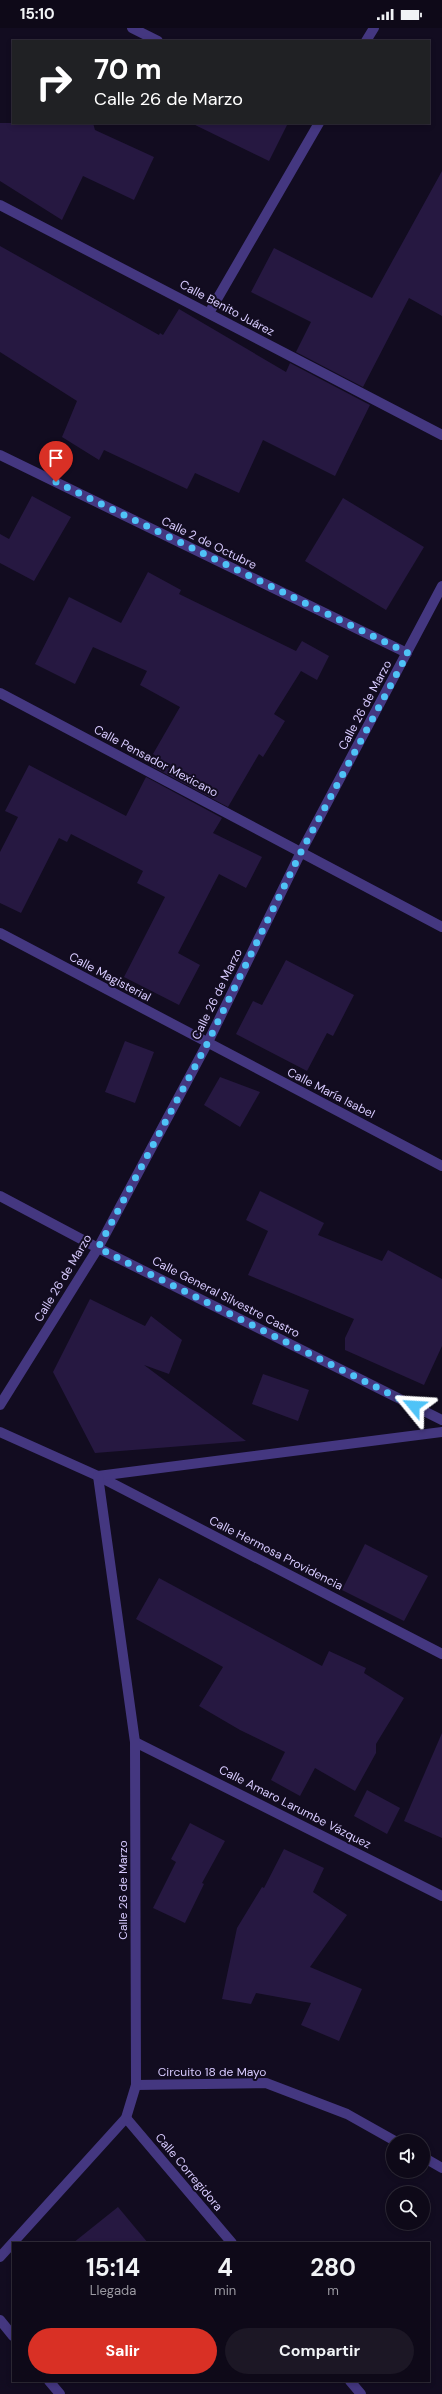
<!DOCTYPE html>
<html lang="es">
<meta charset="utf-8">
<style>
:root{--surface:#0e0918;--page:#1c1725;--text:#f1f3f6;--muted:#9b9aa2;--line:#2e2a37;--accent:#d93025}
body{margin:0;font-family:"DM Sans",sans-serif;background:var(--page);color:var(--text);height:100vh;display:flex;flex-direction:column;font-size:15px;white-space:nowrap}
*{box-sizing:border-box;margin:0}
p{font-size:13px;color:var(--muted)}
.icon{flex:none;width:22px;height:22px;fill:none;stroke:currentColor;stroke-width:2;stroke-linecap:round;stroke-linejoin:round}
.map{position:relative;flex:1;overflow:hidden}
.drawer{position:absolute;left:12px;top:2214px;width:418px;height:140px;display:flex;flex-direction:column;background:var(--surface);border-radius:0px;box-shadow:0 2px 6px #0003,0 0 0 1px var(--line)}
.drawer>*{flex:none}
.top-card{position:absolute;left:12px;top:12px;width:418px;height:84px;border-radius:0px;box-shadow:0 2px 6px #0003,0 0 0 1px var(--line);background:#202124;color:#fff;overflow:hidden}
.controls{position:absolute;left:386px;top:2106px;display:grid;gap:8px}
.controls a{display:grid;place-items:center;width:44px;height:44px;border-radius:50%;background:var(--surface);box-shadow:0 2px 6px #0003,0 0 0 1px var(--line);font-size:20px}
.pin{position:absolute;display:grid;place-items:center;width:34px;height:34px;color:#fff;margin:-41px -17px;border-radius:50% 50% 50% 0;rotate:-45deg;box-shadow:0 0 4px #0007}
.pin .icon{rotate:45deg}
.me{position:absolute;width:44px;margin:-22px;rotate:297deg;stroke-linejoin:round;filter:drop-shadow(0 0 3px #0008)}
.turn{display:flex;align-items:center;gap:14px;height:84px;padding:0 16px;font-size:18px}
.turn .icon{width:52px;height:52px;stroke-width:2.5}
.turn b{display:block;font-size:28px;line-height:34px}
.eta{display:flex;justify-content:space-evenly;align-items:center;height:68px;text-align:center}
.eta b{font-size:24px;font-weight:700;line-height:28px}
.primary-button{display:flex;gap:8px;margin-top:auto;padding:8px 16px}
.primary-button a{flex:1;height:46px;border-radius:24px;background:var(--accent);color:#fff;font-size:16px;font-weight:700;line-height:46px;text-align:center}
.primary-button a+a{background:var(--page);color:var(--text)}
.status{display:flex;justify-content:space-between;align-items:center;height:28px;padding:0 20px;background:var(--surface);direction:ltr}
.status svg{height:11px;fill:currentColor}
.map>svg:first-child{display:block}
.building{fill:#261841}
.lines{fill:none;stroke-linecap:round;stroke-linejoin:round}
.minor{stroke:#443780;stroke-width:10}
.route{stroke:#4fc3f7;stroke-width:7;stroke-dasharray:0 12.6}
.labels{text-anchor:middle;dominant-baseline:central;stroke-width:4;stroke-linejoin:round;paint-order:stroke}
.street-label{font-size:12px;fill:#d8cbff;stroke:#120c20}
</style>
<div class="status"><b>15:10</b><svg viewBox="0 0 49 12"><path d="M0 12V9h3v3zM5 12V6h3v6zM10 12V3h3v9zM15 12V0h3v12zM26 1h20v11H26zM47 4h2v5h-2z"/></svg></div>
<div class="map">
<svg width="442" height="2366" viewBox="0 0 442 2366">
<rect width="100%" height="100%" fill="#120c20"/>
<g class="building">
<polygon points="0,95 93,95 95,102 154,129 134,172 83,148 62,192 0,153"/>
<polygon points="191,95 288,95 269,133"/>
<polygon points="442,143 442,288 409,270 363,359 296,324 311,294 251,264 274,220 372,270"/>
<polygon points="0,218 159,307 160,305 163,307 179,281 286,344 290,335 370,377 335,448 263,412 239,465 195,445 187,461 104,422 99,432 62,409 77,373 0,324"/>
<polygon points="32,468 71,489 34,553 0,535 0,506 9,511"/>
<polygon points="343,470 424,519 386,582 305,533"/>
<polygon points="148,544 181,562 179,566 296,623 302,613 329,628 317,652 301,643 274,686 285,693 263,729 259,726 228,779 151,738 156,728 153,726 180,679 140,657 147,643 93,619 75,656 35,636 69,569 121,595"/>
<polygon points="29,737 126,788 146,749 222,790 213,805 262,829 246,860 219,846 178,925 200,937 179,977 124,949 165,869 137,855 143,843 71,806 67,814 59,810 21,885 0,875 0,824 18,789 5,783"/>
<polygon points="286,932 354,967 333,1008 327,1005 307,1043 236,1006 253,973 262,977"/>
<polygon points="125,1013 154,1024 135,1075 105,1064"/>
<polygon points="220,1049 260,1064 240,1099 204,1077"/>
<polygon points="260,1163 324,1195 318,1207 382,1233 388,1222 442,1251 442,1318 424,1357 345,1322 345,1310 354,1291 248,1247 268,1203 246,1192"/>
<polygon points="90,1271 145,1298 151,1288 182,1312 169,1346 144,1337 246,1413 95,1425 53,1344"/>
<polygon points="263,1346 309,1362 298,1393 252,1376"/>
<polygon points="365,1516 428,1548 404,1593 342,1562"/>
<polygon points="159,1550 322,1638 329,1623 366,1640 364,1645 404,1670 376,1716 376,1725 355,1763 315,1740 300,1768 271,1752 285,1724 240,1702 199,1678 223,1639 136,1591"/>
<polygon points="442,1705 442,1810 404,1793"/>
<polygon points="367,1762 400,1780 387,1806 354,1788"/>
<polygon points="190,1795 225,1813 202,1855 204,1856 185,1895 153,1880 176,1834 171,1831"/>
<polygon points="284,1821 324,1840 313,1864 347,1887 310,1939 362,1961 339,2013 301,1997 311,1975 256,1965 251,1976 222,1971 237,1900 262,1859 264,1860"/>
<polygon points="118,2179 148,2215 73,2215"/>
</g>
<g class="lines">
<g class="minor">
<polyline points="132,0 158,13"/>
<polyline points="366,13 374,0"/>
<polyline points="0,177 442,407"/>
<polyline points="209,285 319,95"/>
<polyline points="0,427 407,625"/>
<polyline points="0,665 442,899"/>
<polyline points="0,905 442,1138"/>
<polyline points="0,1168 98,1220 442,1392"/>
<polyline points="0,1377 98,1220 207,1016 301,824 442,558"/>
<polyline points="0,1404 98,1448 442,1626"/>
<polyline points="98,1448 442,1404"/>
<polyline points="135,1714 442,1868"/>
<polyline points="136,2057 266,2055 347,2086 395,2113"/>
<polyline points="126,2090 232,2215"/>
<polyline points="423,2129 442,2140"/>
<polyline points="0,2229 126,2090 136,2057 135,1714 98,1448"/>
<polyline points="0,2292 13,2308"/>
<polyline points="49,2353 60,2366"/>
<polyline points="350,2353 361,2366"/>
</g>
</g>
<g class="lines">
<polyline class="route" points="56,454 408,625 301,824 207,1016 98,1220 414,1378"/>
</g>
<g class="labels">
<g class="street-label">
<text transform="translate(227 280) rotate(28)">Calle Benito Juárez</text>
<text transform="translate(209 515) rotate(26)">Calle 2 de Octubre</text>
<text transform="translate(365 677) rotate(-62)">Calle 26 de Marzo</text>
<text transform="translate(156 733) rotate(28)">Calle Pensador Mexicano</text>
<text transform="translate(110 949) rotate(28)">Calle Magisterial</text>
<text transform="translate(217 966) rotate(-64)">Calle 26 de Marzo</text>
<text transform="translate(331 1065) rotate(27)">Calle María Isabel</text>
<text transform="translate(63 1250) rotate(-59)">Calle 26 de Marzo</text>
<text transform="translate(226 1269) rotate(27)">Calle General Silvestre Castro</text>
<text transform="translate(276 1525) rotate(27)">Calle Hermosa Providencia</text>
<text transform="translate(295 1779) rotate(27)">Calle Amaro Larumbe Vázquez</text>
<text transform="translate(123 1862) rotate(-90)">Calle 26 de Marzo</text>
<text x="212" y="2044">Circuito 18 de Mayo</text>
<text transform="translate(189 2144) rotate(50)">Calle Corregidora</text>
</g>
</g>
</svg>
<div class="controls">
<a><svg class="icon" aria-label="sound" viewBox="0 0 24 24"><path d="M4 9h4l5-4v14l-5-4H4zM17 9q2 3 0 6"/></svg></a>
<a><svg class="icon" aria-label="search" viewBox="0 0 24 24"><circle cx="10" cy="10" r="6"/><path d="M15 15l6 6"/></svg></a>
</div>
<div class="pin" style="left:56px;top:454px;background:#d93025"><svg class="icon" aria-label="arrive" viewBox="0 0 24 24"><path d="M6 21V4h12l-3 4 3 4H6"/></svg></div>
<svg class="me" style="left:414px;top:1378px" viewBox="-20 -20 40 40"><path d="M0-17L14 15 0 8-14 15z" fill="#4fc3f7" stroke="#fff" stroke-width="4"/></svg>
<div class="top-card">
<div class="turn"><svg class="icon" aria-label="right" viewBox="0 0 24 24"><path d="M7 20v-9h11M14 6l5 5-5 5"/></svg><div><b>70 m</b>Calle 26 de Marzo</div></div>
</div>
<section class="drawer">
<div class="eta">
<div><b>15:14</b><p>Llegada</p></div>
<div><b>4</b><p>min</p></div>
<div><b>280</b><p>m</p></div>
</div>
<div class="primary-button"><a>Salir</a><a>Compartir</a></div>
</section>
</div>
